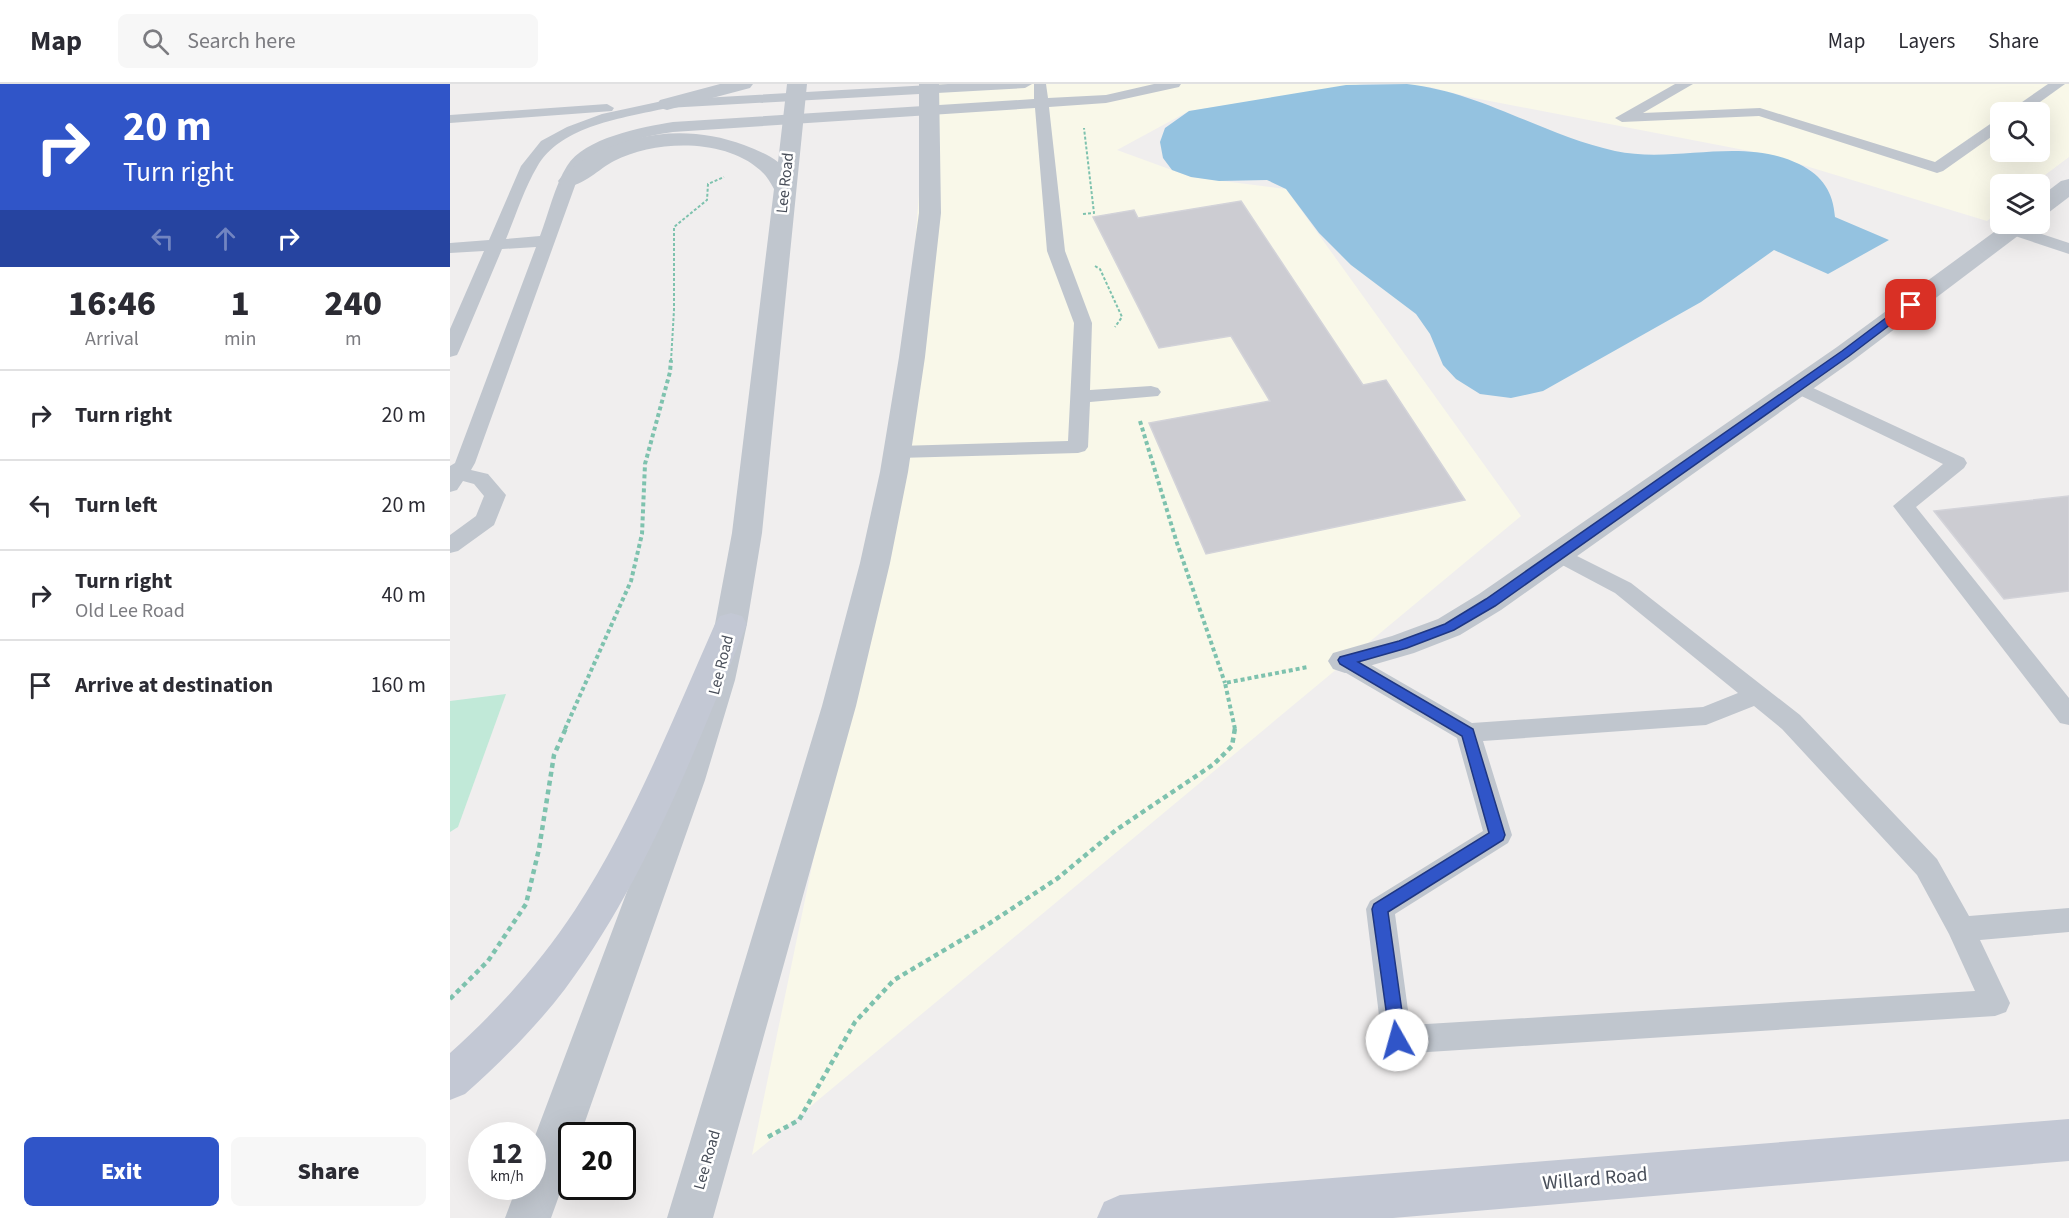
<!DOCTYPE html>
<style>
:root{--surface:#fff;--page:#f7f7f7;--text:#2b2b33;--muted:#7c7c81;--line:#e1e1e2;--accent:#3055c8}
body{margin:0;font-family:"Source Sans 3",sans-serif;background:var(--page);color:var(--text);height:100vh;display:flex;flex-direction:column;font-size:22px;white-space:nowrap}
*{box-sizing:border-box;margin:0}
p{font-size:20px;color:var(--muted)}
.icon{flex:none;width:33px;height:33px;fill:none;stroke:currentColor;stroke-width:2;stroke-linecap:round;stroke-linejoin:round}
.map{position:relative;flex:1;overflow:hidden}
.side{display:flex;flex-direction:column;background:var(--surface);width:450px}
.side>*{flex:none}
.guide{background:#3055c8;color:#fff;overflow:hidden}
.tools{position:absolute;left:1540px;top:18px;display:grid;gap:12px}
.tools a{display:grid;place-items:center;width:60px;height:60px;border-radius:9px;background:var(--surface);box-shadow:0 6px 24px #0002;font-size:30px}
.speed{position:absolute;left:18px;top:1038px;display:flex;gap:12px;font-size:30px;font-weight:700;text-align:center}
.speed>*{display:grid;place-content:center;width:78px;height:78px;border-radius:50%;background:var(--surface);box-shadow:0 6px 24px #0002;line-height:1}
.speed small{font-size:15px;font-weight:400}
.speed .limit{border:3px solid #111;border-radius:9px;background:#fff;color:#111}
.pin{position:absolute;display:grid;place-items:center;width:51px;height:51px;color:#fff;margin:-26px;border-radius:12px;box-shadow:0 3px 9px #0006}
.me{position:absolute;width:66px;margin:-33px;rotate:353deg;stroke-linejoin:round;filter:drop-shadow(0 0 4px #0008)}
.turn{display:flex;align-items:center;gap:21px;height:126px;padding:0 24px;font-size:27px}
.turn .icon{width:78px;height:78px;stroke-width:2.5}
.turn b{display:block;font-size:42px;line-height:51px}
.lanes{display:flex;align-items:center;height:57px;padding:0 24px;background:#0003;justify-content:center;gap:30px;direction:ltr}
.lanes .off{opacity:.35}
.eta{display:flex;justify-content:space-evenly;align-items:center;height:102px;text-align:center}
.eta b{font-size:36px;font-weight:800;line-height:42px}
.cta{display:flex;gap:12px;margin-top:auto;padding:12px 24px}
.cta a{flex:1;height:69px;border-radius:9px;background:var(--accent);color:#fff;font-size:24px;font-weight:800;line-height:69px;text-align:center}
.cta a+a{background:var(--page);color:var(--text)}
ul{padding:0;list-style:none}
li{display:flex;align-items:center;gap:18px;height:90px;padding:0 24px;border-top:2px solid var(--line)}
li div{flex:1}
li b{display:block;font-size:22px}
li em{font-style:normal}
header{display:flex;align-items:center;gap:36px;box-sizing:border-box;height:84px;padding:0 30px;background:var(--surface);border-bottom:2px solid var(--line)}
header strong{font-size:28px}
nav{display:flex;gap:33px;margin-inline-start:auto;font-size:21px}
.search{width:420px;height:54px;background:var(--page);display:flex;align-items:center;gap:15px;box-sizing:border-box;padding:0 21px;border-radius:9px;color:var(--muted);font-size:22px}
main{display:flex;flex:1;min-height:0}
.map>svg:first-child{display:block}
.commercial{fill:#f9f8e9;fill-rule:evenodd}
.green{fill:#c1e9d8}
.water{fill:#94c2e0}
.building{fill:#ccccd2;stroke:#d3d3d9;stroke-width:1.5}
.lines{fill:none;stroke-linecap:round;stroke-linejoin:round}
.path-far2{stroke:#7ec2ae;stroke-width:2;stroke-dasharray:3 2;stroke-linecap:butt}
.path-far1{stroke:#7ec2ae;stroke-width:4;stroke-dasharray:4 3;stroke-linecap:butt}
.path{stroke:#7ec2ae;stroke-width:4.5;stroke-dasharray:5 4;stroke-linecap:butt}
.service{fill:#c0c6ce;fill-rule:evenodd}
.minor{fill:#c0c6ce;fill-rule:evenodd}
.tertiary{fill:#c0c6ce;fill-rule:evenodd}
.secondary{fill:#c3c8d4;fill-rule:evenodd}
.route{fill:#3055c8;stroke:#1f3782;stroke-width:1.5}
.labels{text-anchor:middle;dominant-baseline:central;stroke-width:5;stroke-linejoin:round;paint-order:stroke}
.street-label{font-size:16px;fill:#484e59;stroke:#fff}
.near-street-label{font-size:20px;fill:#484e59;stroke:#fff}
</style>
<header>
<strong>Map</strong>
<div class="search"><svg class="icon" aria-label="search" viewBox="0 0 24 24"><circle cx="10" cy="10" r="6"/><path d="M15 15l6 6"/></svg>Search here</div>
<nav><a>Map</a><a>Layers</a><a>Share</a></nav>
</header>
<main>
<section class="side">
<div class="guide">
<div class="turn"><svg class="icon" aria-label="right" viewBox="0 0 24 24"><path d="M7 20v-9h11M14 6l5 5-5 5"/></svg><div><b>20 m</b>Turn right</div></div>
<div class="lanes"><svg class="icon off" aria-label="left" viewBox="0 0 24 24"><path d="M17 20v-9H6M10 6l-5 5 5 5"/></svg><svg class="icon off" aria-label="ahead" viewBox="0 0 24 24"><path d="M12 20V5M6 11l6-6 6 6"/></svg><svg class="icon" aria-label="right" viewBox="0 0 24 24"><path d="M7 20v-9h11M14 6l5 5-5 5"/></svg></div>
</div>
<div class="eta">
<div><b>16:46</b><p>Arrival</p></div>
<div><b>1</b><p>min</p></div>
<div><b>240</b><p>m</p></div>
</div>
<ul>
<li><svg class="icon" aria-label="right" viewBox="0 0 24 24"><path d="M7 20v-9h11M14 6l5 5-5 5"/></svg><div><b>Turn right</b></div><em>20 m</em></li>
<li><svg class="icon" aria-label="left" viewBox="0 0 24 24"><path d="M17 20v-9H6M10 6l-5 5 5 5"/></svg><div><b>Turn left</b></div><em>20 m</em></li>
<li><svg class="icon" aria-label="right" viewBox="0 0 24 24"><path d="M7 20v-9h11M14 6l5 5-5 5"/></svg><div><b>Turn right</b><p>Old Lee Road</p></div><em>40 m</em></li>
<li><svg class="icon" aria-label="arrive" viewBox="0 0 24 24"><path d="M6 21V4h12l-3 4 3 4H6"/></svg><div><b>Arrive at destination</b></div><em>160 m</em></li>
</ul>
<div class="cta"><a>Exit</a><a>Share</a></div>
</section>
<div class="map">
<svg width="1619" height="1134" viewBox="0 0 1619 1134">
<rect width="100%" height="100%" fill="#f0eeee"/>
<g class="commercial">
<polygon points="478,0 913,0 739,27 667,66 741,93 836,105 1071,432 302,1071 448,368"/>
<path d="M949 0H1619V73L1583 100H1551V126L1537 137 1320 71 1019 13 980 3ZM1551 28H1590V68H1551Z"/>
</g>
<polygon class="green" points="56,610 8,743 0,748 0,617"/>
<path class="water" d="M957 0C1031 8 1093 51 1165 67 1226 80 1290 52 1349 80 1373 92 1383 108 1385 133L1439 156 1378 190 1324 166 1251 218 1093 307 1061 314 1030 310 1006 295 993 281 980 250 966 230 901 181 869 149 836 105 817 96 769 97 741 93 722 86 713 74 710 58 715 44 739 27 896 1Z"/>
<g class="building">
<polygon points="791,117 913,301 936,296 1015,416 756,470 699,339 820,317 781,252 709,264 643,133 684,126 688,134"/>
<polygon points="1619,412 1619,507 1554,515 1484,427"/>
</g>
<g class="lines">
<g class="path-far2">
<polyline points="633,130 644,129 634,44"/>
<polyline points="645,182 650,185 672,233 665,243"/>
<polyline points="221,277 224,226 224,143 257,116 258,100 274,93"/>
</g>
<g class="path-far1">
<polyline points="690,337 726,456 775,599"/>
<polyline points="115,645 181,497 192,450 195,380 220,288 221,276"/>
<polyline points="785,645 775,599 858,583"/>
</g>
<g class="path">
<polyline points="0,915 38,877 76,820 89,765 104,671 116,644"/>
<polyline points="318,1053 349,1036 405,938 444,896 540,839 608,794 666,746 764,680 782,662 785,644"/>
</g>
<g class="service">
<path d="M498 0H582L575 4 217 24C174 34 111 41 87 83 74 105 66 131 56 155L90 152C98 131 105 101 117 82 134 54 192 43 223 38L584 15V0H596L598 14 656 11 704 0H731L729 3 656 19 599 23 615 167 642 239 640 306 701 302 708 304 711 308 708 312 640 318 638 363 635 367 628 369 448 374 441 372 438 368 441 364 448 362 618 357 624 239 597 167 585 24 223 48C188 53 159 61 131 85L25 379 21 386 38 390 56 411 44 441 8 467 0 469V451L26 432 34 412 24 400 13 397 7 406 0 408V382L5 379 86 163 52 165 9 267 7 271 0 273V245L34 167 0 169V159L39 156 71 82 91 57 117 43 152 30 217 16Z"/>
<polygon points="1225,0 1243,0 1193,29 1310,24 1485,78 1546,36 1551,35 1551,46 1493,87 1487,89 1309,32 1172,38 1165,34"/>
<polygon points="1598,0 1615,0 1576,28 1560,28 1562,25"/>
<polygon points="157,20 164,24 162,27 0,39 0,31"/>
<polygon points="1562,140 1619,159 1619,170 1556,149 1554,145"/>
<polygon points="1348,297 1514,374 1517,379 1514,384 1466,423 1619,614 1619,641 1610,639 1443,422 1493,380 1341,307 1338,303 1341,299"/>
<path d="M1109 463 1181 499 1350 631 1487 775 1519 832 1619 824V848L1530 856 1560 919 1556 928 1545 932 947 970 936 966 932 956 916 825 920 817 1033 747 1007 654 886 583 883 577 886 571 895 568 904 571 1022 639 1253 623 1288 609 1165 509 1101 475 1098 470 1101 465ZM1304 622 1332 645 1467 791 1499 850 1525 907 960 941 945 830 1058 759 1062 751 1033 657 1256 641Z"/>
</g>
<g class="minor">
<polygon points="1619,95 1619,113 1598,129 1590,131 1590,113 1611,97"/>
<polygon points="1555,140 1580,140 1577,145 1405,275 1051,526 1010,551 964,569 895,589 883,585 878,577 883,569 942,552 988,535 1029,510 1387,263"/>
</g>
<g class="tertiary">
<polygon points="270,0 303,0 300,4 217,26 210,24 207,20 210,16"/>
<path d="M337 0H357L312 449 297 540 285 596 255 696 130 1052H122V1076L101 1134H55L67 1102H82V1060L219 696 251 596 265 540 282 449 324 105C320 98 316 91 310 86 274 54 205 56 164 77 148 85 130 106 111 102L108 97C116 86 130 78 141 72 189 46 244 42 294 61 306 66 318 70 328 78Z"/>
<polygon points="469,0 489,0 491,129 475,273 458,388 440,479 406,622 263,1134 217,1134 372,622 410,479 430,388 449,273 469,129"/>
</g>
<g class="secondary">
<path d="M281 529 292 532 297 540C245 665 197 795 115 905 86 943 51 978 15 1010L0 1016V969C48 926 90 879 125 826 183 737 222 637 265 540L270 532Z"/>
<polygon points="1619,1035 1619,1077 943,1134 647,1134 654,1118 670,1111"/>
</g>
</g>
<polygon class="route" points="1457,218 1466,221 1399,272 1045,522 1004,546 957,564 908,578 1023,645 1055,751 1053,756 938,828 956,956 953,962 947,964 941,962 922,825 924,820 1039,749 1012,652 890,580 888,576 890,573 949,557 995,540 1036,515 1392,267"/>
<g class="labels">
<g class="street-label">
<text transform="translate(335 99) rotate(-84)">Lee Road</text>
<text transform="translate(271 581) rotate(-76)">Lee Road</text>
<text transform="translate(257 1076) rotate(-74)">Lee Road</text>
</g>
<g class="near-street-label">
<text transform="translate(1145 1095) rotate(-5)">Willard Road</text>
</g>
</g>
</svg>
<div class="tools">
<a><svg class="icon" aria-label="search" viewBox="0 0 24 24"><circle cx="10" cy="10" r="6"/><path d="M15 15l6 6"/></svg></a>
<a><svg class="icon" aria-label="layers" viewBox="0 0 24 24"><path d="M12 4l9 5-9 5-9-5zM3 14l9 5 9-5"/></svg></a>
</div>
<div class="speed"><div>12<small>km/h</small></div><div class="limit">20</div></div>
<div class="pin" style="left:1461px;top:221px;background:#d93025"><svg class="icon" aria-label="arrive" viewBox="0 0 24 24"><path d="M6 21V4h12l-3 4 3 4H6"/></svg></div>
<svg class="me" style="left:947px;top:956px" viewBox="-20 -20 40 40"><circle r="19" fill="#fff"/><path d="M0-13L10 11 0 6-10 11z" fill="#3055c8"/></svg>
</div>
</main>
